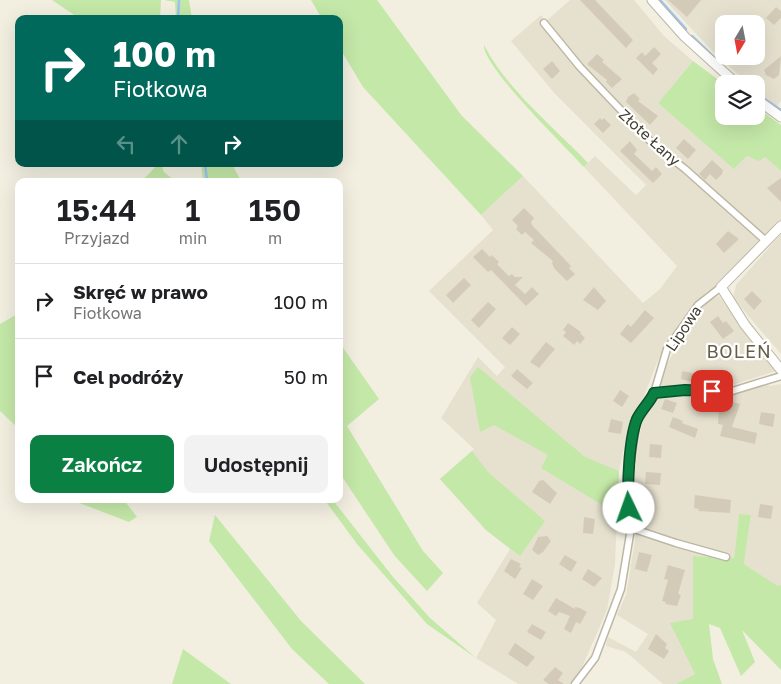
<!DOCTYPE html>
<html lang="pl">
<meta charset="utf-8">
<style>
:root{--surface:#fff;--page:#f2f2f2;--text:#202124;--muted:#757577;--line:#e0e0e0;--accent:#0b8043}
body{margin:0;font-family:"Golos Text",sans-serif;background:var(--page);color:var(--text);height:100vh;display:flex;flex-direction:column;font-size:19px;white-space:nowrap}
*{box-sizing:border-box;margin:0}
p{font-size:16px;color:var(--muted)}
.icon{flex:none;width:28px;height:28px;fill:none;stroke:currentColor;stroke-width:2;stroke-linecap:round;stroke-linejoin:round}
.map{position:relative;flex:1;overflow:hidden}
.details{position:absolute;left:15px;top:178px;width:328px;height:325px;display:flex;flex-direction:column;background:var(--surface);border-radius:10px;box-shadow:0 5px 20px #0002}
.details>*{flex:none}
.top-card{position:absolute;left:15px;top:15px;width:328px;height:152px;border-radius:10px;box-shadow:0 5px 20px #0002;background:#00695c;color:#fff;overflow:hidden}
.needle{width:32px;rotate:190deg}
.fabs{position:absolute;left:715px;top:15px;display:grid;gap:10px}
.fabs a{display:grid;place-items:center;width:50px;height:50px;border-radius:10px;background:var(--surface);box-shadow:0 5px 20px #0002;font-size:25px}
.pin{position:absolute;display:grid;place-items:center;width:42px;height:42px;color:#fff;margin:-21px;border-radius:10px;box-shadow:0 2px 8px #0006}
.me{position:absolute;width:55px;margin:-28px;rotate:357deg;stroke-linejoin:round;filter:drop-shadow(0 0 4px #0008)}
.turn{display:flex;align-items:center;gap:18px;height:105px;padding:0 15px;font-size:22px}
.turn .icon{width:65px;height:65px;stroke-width:2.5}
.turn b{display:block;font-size:35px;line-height:42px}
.lanes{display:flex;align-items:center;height:48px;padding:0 15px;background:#0003;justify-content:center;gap:25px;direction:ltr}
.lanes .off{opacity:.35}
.eta{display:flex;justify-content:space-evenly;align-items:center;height:85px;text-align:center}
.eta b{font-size:30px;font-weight:600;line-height:35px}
.action{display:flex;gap:10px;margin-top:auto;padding:10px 15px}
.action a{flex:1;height:58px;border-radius:10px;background:var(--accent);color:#fff;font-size:20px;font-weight:600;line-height:58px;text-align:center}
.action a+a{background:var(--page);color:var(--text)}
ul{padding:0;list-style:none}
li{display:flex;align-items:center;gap:15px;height:75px;padding:0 15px;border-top:1px solid var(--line)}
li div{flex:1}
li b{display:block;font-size:19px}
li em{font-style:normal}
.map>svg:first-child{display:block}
.residential{fill:#e6e1cf;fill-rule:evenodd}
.green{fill:#c4e8a8}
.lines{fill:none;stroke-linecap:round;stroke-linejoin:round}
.stream{stroke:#9ac4f2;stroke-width:2.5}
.building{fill:#d3cbb7}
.minor-casing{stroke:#bdb7a4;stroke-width:9}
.tertiary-casing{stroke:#bdb7a4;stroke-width:11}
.minor{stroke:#fff;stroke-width:6}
.tertiary{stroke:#fff;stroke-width:9}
.route-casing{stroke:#07532c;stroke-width:12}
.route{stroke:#0b8043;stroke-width:9}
.labels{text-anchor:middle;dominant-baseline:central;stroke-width:4.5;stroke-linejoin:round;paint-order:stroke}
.street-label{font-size:15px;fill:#433e32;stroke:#fff}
.quarter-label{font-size:18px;letter-spacing:1px;fill:#665e49;stroke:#fff}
</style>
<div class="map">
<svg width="781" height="684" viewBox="0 0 781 684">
<rect width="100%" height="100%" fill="#f2efe1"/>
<g class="residential">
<polygon points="570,0 634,0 664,36 693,61 658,103 735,168 747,156 765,157 781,171 781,222 714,288 707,291 680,322 658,360 643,399 629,425 619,471 615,564 607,610 579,674 571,684 518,684 476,658 496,620 477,603 510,549 486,530 440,479 474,449 441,418 478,357 497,376 505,367 429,291 493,230 481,215 523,176 643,303 660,289 677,266 584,167 595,156 636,195 646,185 556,95 511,41 541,15 546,21"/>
<path d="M665 0H781V101L777 106 756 90V84L748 83 712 51ZM724 24H756V56H724Z"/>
<polygon points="781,234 781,354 733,298 736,285"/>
<polygon points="719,296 776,371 723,388 660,387 666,365 706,301"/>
<polygon points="759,383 771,386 781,384 781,585 778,586 744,564 751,515 739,514 734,558 693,556 695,674 676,684 663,684 626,652 606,646 608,637 636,652 648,634 617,615 626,595 636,534 632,490 642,421 659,395 733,394"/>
</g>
<g class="green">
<polygon points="52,0 161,0 160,19 80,19"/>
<polygon points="164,0 189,0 192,19 176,19 175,2"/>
<polygon points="311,0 377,0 462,116 523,176 481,215 363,87 339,47 339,19 322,19"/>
<path d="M484 45C507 90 553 126 588 163L584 167C566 147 482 66 484 45Z"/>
<polygon points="693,61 724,84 724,116 756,116 756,107 781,125 781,171 765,157 759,161 747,156 734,169 658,103"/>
<polygon points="158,164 161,164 164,172 175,181 142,181"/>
<polygon points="201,164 232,164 241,181 203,181"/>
<polygon points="19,313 19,429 0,411 0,324"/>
<polygon points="339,342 379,399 347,426 423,551 443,573 427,591 394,555 339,472"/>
<polygon points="478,367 585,457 619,471 617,514 541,468 548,455 494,425 480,432 470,377"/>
<polygon points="472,451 489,473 545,521 520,556 486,530 440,479"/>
<polygon points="69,499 123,499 137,517 129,522"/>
<polygon points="324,499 332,499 393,577 430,618 476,658 427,624 357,544"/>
<polygon points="739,514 751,515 744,564 778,586 781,585 781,670 742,630 755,662 741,676 720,628 709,624 713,659 722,684 676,684 695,674 670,623 693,619 693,556 734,558"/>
<polygon points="215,515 301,621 365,684 329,684 292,649 209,541"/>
<polygon points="183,649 231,684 172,684"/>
</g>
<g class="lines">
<g class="stream">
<polyline points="660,0 686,29"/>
<polyline points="178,19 179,0"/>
<polyline points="692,36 717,60"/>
<polyline points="744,83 744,84"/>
<polyline points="756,93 781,110"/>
<polyline points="205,164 207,181"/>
</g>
</g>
<g class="building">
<polygon points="580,0 595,0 633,40 626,48"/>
<polygon points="668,0 701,0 687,17"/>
<polygon points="776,7 781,11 781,18 774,25 766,18"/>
<polygon points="654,47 661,54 652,63 658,69 653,75 636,58 642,52 645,56"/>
<polygon points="597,54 604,60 602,62 622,79 612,88 606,82 607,80 587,64"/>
<polygon points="781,56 779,75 774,79 766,75 764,70"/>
<polygon points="552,61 560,71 552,79 543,69"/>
<polygon points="634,93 640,99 638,101 658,116 650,125 626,102 628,97"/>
<polygon points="600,118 602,120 604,118 611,125 603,133 594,124"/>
<polygon points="684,139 696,150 688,159 676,148"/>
<polygon points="630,141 637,150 634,154 652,171 656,167 662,174 653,183 620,151"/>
<polygon points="712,160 723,170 722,174 716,180 710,174 705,180 699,174"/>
<polygon points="781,178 781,202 767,188"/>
<polygon points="524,208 534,218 531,222 532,225 571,266 569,268 575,274 567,281 554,268 552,263 553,261 531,243 534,240 525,232 522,235 516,229 518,226 512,220"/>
<polygon points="728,231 739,239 724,253 716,244"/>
<polygon points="482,249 490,257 492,255 499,262 497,264 509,276 512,274 515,277 523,277 515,285 525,294 532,287 539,294 526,306 491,270 488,272 473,257"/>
<polygon points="464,278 471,285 453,303 446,295"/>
<polygon points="594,287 606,301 598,310 583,300"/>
<polygon points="752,291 762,301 754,310 744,299"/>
<polygon points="488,302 496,309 479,328 471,320"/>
<polygon points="645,310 654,318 631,343 620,334 628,324 631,327"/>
<polygon points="718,316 723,323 726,321 734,331 723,339 710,322"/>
<polygon points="568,323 581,332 580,333 585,338 580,344 577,341 574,345 563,336 566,332 563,330"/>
<polygon points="512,327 520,334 510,345 502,338"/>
<polygon points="546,342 555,349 539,368 530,362"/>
<polygon points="517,369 533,383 527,389 511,376"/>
<polygon points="682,371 698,374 696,383 681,379"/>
<polygon points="620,390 629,396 622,407 613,401"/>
<polygon points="665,399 677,403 673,413 661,409"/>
<polygon points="733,402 740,404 732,427 757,433 755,444 720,436 723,425 718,424 719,407 730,409"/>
<polygon points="761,412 775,414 773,427 759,424"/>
<polygon points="673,417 683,421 682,423 698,429 695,438 669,427"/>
<polygon points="611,419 623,422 621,434 608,432"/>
<polygon points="650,444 662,445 661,458 649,457"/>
<polygon points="646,472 661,473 660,485 645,484"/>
<polygon points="543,480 557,493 550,504 532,492 539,481"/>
<polygon points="695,495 731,500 730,513 698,511 699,509 694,508"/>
<polygon points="760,504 773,506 771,519 758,517"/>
<polygon points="584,517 595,519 593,534 583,533"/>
<polygon points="547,536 551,541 543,552 538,555 532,550 538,537"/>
<polygon points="639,552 652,555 647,572 635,569"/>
<polygon points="565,555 577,562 571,572 559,564"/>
<polygon points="511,559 521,564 519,567 522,568 515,579 504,571"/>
<polygon points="668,565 685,570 678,594 681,595 677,606 665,604 666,602 662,601 668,580 664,579"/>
<polygon points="588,569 602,578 594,587 582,579"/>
<polygon points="532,579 543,586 533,600 523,594"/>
<polygon points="556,598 575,609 575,607 580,608 587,612 580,624 576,622 571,633 564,629 570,616 559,612 556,616 548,611"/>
<polygon points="532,624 546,632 541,640 527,632"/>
<polygon points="656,634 667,644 665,648 669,651 664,659 648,649"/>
<polygon points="515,643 535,657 527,667 508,654"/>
<polygon points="555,667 563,673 558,680 564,684 549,684 543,680"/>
</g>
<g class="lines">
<g class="minor-casing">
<g id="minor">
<polyline points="544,23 580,67 653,144 685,169 766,241"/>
<polyline points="654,393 698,390 729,392 781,376"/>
<polyline points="631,528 676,543 726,557"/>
<polyline points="575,684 595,658 621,589 631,528 627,488 637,419 654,393 667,349 698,305 721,287"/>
</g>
</g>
<g class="tertiary-casing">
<g id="tertiary">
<polyline points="652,0 685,37 737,84"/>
<polyline points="756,99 781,117"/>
<polyline points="781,226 721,287 745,325 781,370"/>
</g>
</g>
<use href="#minor" class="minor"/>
<use href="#tertiary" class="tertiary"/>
</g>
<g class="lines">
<g class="route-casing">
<path id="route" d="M629 508C627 486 629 439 637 419 642 409 650 402 654 393L685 390 712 391"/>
</g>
<use href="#route" class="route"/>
</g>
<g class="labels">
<g class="street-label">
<text transform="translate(650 137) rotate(42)">Złote Łany</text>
<text transform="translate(683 328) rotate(-56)">Lipowa</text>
</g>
<g class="quarter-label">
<text x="739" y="351">BOLEŃ</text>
</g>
</g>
</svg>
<div class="fabs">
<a><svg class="needle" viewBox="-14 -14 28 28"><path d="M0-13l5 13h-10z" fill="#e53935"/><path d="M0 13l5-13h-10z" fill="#757577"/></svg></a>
<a><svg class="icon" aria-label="layers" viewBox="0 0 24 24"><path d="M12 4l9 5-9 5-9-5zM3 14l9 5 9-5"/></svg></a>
</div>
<div class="pin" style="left:712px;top:391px;background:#d93025"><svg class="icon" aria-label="arrive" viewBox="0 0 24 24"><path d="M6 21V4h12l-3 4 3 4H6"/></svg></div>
<svg class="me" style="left:629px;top:508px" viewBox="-20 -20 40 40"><circle r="19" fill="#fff"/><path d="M0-13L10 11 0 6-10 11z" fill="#0b8043"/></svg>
<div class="top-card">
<div class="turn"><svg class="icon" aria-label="right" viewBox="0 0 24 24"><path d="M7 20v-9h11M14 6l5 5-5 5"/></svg><div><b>100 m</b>Fiołkowa</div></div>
<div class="lanes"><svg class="icon off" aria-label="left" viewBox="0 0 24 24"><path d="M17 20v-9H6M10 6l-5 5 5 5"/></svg><svg class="icon off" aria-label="ahead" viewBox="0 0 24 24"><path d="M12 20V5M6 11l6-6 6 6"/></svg><svg class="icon" aria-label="right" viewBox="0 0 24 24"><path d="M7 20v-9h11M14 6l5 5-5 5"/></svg></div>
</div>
<section class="details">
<div class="eta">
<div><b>15:44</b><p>Przyjazd</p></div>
<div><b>1</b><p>min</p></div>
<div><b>150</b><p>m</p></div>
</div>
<ul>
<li><svg class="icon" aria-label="right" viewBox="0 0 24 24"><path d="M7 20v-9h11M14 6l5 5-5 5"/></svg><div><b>Skręć w prawo</b><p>Fiołkowa</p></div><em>100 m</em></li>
<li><svg class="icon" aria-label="arrive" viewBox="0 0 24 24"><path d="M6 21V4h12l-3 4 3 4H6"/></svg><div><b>Cel podróży</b></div><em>50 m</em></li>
</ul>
<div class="action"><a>Zakończ</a><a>Udostępnij</a></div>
</section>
</div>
